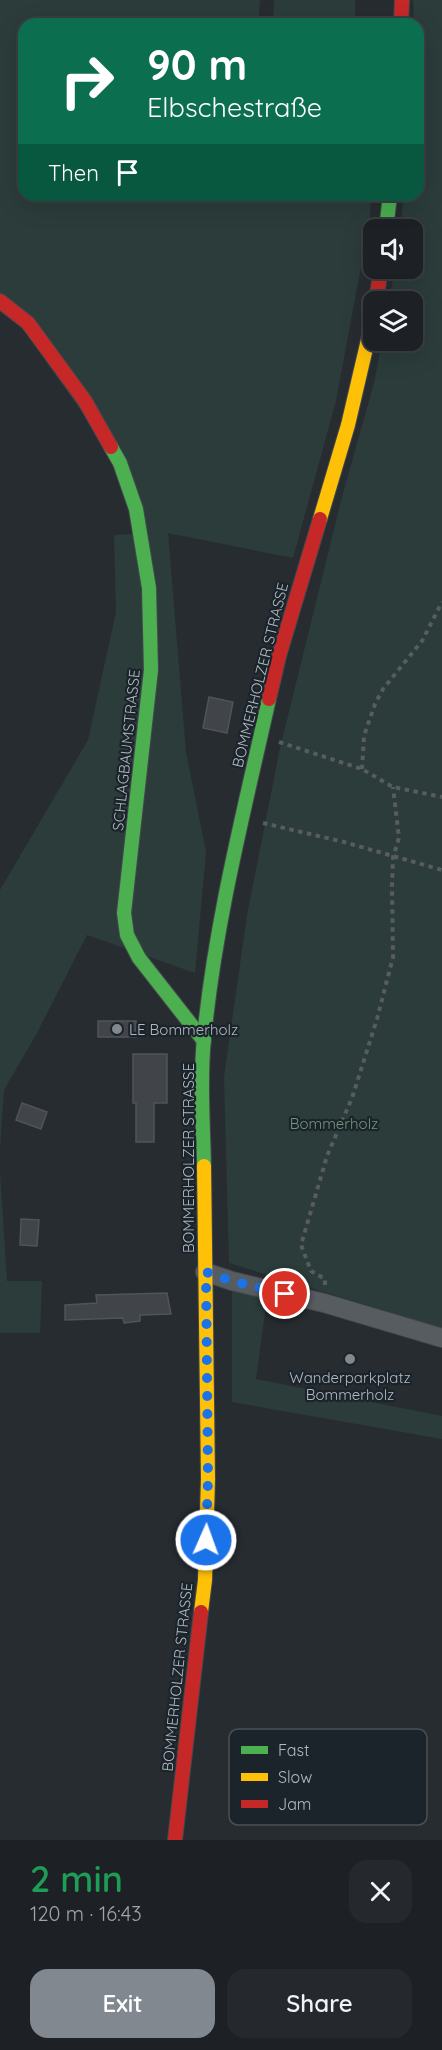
<!DOCTYPE html>
<meta charset="utf-8">
<style>
:root{--surface:#1d2125;--page:#25292d;--text:#f1f3f6;--muted:#a0a3a7;--line:#3b3e42;--accent:#81888f}
body{margin:0;font-family:Quicksand,sans-serif;background:var(--page);color:var(--text);height:100vh;display:flex;flex-direction:column;font-size:22px;white-space:nowrap}
*{box-sizing:border-box;margin:0}
p{font-size:20px;color:var(--muted)}
.icon{flex:none;width:33px;height:33px;fill:none;stroke:currentColor;stroke-width:2;stroke-linecap:round;stroke-linejoin:round}
.map{position:relative;height:1840px;overflow:hidden}
.details{display:flex;flex-direction:column;background:var(--surface);flex:1}
.details>*{flex:none}
.top-card{position:absolute;left:18px;top:18px;width:406px;height:183px;border-radius:18px;box-shadow:0 6px 24px #0002,0 0 0 2px var(--line);background:#0b6e4f;color:#fff;overflow:hidden}
.tools{position:absolute;left:363px;top:219px;display:grid;gap:12px}
.tools a{display:grid;place-items:center;width:60px;height:60px;border-radius:12px;background:var(--surface);box-shadow:0 6px 24px #0002,0 0 0 2px var(--line);font-size:30px}
.pin{position:absolute;display:grid;place-items:center;width:51px;height:51px;color:#fff;margin:-26px;border:3px solid #fff;border-radius:50%;box-shadow:0 2px 6px #0007}
.me{position:absolute;width:66px;margin:-33px;rotate:2deg;stroke-linejoin:round;filter:drop-shadow(0 0 4px #0008)}
.turn{display:flex;align-items:center;gap:21px;height:126px;padding:0 30px;font-size:27px}
.turn .icon{width:78px;height:78px;stroke-width:2.5}
.turn b{display:block;font-size:42px;line-height:51px}
.then{display:flex;align-items:center;height:57px;padding:0 30px;background:#0003;gap:12px;font-size:22px}
.round{display:grid;place-items:center;flex:none;width:63px;height:63px;border-radius:18px;background:var(--page)}
.overview{display:flex;align-items:center;justify-content:space-between;height:102px;padding:0 30px}
h1{font-size:36px;font-weight:600;line-height:45px;color:#1e9e55}
.cta{display:flex;gap:12px;margin-top:auto;padding:12px 30px}
.cta a{flex:1;height:69px;border-radius:18px;background:var(--accent);color:#fff;font-size:24px;font-weight:600;line-height:69px;text-align:center}
.cta a+a{background:var(--page);color:var(--text)}
.map>svg:first-child{display:block}
.green{fill:#2b3c3b}
.building{fill:#414549;stroke:#4f5459;stroke-width:1.5}
.lines{fill:none;stroke-linecap:round;stroke-linejoin:round}
.street-casing{stroke:#44484c;stroke-width:20}
.fast-casing{stroke:#44484c;stroke-width:16}
.slow-casing{stroke:#44484c;stroke-width:16}
.jam-casing{stroke:#44484c;stroke-width:16}
.path{stroke:#575c5e;stroke-width:4;stroke-dasharray:4.5 4.5;stroke-linecap:butt}
.street{stroke:#575c60;stroke-width:18}
.fast{stroke:#4caf50;stroke-width:14}
.slow{stroke:#ffc107;stroke-width:14}
.jam{stroke:#c62828;stroke-width:14}
.route{stroke:#1a73e8;stroke-width:10;stroke-dasharray:0 18}
.poi-dot{fill:#81888f;stroke:#1c242b;stroke-width:2}
.labels{text-anchor:middle;dominant-baseline:central;stroke-width:4.5;stroke-linejoin:round;paint-order:stroke}
.street-label{font-size:15px;fill:#b1bac2;stroke:#1c242b}
.poi-label{font-size:15px;fill:#b1bac2;stroke:#1c242b;text-anchor:start}
.park-label{font-size:15px;fill:#739678;stroke:#1c242b}
.key{fill:#1c242b;stroke:#495158;stroke-width:1.5}
.key-label{font-size:16px;fill:#b1bac2}
</style>
<div class="map">
<svg width="442" height="1840" viewBox="0 0 442 1840">
<rect width="100%" height="100%" fill="#272c31"/>
<g class="green">
<polygon points="0,0 260,0 258,24 24,24 24,195 371,195 370,218 336,401 293,558 168,533 186,752 206,852 195,973 87,935 37,1033 4,1090 0,1148 0,890 88,740 116,612 114,535 155,533 146,533 139,493 0,296"/>
<polygon points="274,0 355,0 355,24 273,24"/>
<polygon points="413,0 442,0 442,1328 229,1263 224,1077 247,915 280,748 343,493 374,383 382,341 412,340 412,302 389,301 395,269 412,268 412,230 400,229 404,195 418,195 418,24 414,24"/>
<polygon points="0,1172 7,1281 42,1281 40,1333 0,1333"/>
<polygon points="232,1281 268,1290 256,1379 442,1416 442,1439 232,1402"/>
</g>
<g class="building">
<polygon points="209,697 233,702 227,733 203,728"/>
<rect x="98" y="1021" width="38" height="16"/>
<polygon points="133,1054 167,1054 167,1103 154,1103 154,1142 136,1142 136,1103 133,1103"/>
<polygon points="22,1103 47,1112 41,1129 16,1120"/>
<polygon points="21,1219 39,1220 37,1246 20,1245"/>
<polygon points="167,1293 171,1314 140,1315 140,1321 124,1323 123,1318 65,1320 65,1305 97,1303 96,1295"/>
</g>
<g class="lines">
<g class="street-casing">
<polyline id="street" points="205,1272 232,1281 324,1303 442,1338"/>
</g>
<g class="fast-casing">
<g id="fast">
<polyline points="386,230 390,195"/>
<polyline points="111,447 120,463 136,509 149,588 151,670 124,913 127,935 139,958 204,1041"/>
<path d="M204 1166C203 1123 200 1080 204 1038 215 923 244 811 269 699"/>
</g>
</g>
<g class="slow-casing">
<g id="slow">
<polyline points="320,519 348,425 374,314"/>
<polyline points="201,1612 205,1580 208,1479 204,1166"/>
</g>
</g>
<g class="jam-casing">
<g id="jam">
<polyline points="401,24 402,0"/>
<polyline points="0,301 28,323 85,401 111,447"/>
<polyline points="376,302 381,268"/>
<polyline points="269,699 279,656 320,519"/>
<polyline points="175,1840 201,1612"/>
</g>
</g>
<g class="path">
<polyline points="279,742 362,769 393,787 442,797"/>
<polyline points="362,769 364,736 375,704 383,689 422,641 442,602"/>
<polyline points="263,823 344,842 442,870"/>
<polyline points="325,1285 325,1279 311,1271 301,1245 327,1156 352,1098 377,1019 393,957 392,887 393,857 399,838 393,787"/>
</g>
<use href="#street" class="street"/>
<use href="#fast" class="fast"/>
<use href="#slow" class="slow"/>
<use href="#jam" class="jam"/>
</g>
<g class="lines">
<polyline class="route" points="206,1540 208,1479 206,1272 232,1281 285,1294"/>
</g>
<g class="poi-dot">
<circle cx="117" cy="1029" r="6"/>
<circle cx="350" cy="1359" r="6"/>
</g>
<g class="labels">
<g class="street-label">
<text transform="translate(260 675) rotate(-76)">BOMMERHOLZER STRASSE</text>
<text transform="translate(126 750) rotate(-84)">SCHLAGBAUMSTRASSE</text>
<text transform="translate(188 1158) rotate(-90)">BOMMERHOLZER STRASSE</text>
<text transform="translate(177 1677) rotate(-84)">BOMMERHOLZER STRASSE</text>
</g>
<g class="poi-label">
<text x="129" y="1029">LE Bommerholz</text>
<text x="350" y="1377" text-anchor="middle">Wanderparkplatz<tspan x="350" dy="17">Bommerholz</tspan></text>
</g>
<g class="park-label">
<text x="334" y="1123">Bommerholz</text>
</g>
</g>
<rect x="229" y="1729" width="198" height="96" rx="9" class="key"/>
<rect x="241" y="1746" width="27" height="8" fill="#4caf50"/>
<rect x="241" y="1773" width="27" height="8" fill="#ffc107"/>
<rect x="241" y="1800" width="27" height="8" fill="#c62828"/>
<g class="key-label">
<text x="278" y="1756">Fast</text>
<text x="278" y="1783">Slow</text>
<text x="278" y="1810">Jam</text>
</g>
</svg>
<div class="tools">
<a><svg class="icon" aria-label="sound" viewBox="0 0 24 24"><path d="M4 9h4l5-4v14l-5-4H4zM17 9q2 3 0 6"/></svg></a>
<a><svg class="icon" aria-label="layers" viewBox="0 0 24 24"><path d="M12 4l9 5-9 5-9-5zM3 14l9 5 9-5"/></svg></a>
</div>
<div class="pin" style="left:285px;top:1294px;background:#d93025"><svg class="icon" aria-label="arrive" viewBox="0 0 24 24"><path d="M6 21V4h12l-3 4 3 4H6"/></svg></div>
<svg class="me" style="left:206px;top:1540px" viewBox="-20 -20 40 40"><circle r="17" fill="#1a73e8" stroke="#fff" stroke-width="3"/><path d="M0-11L8 9 0 5-8 9z" fill="#fff"/></svg>
<div class="top-card">
<div class="turn"><svg class="icon" aria-label="right" viewBox="0 0 24 24"><path d="M7 20v-9h11M14 6l5 5-5 5"/></svg><div><b>90 m</b>Elbschestraße</div></div>
<div class="then">Then<svg class="icon" aria-label="arrive" viewBox="0 0 24 24"><path d="M6 21V4h12l-3 4 3 4H6"/></svg></div>
</div>
</div>
<section class="details">
<div class="overview"><div><h1>2 min</h1><p>120 m · 16:43</p></div><a class="round"><svg class="icon" aria-label="close" viewBox="0 0 24 24"><path d="M6 6l12 12M18 6L6 18"/></svg></a></div>
<div class="cta"><a>Exit</a><a>Share</a></div>
</section>
